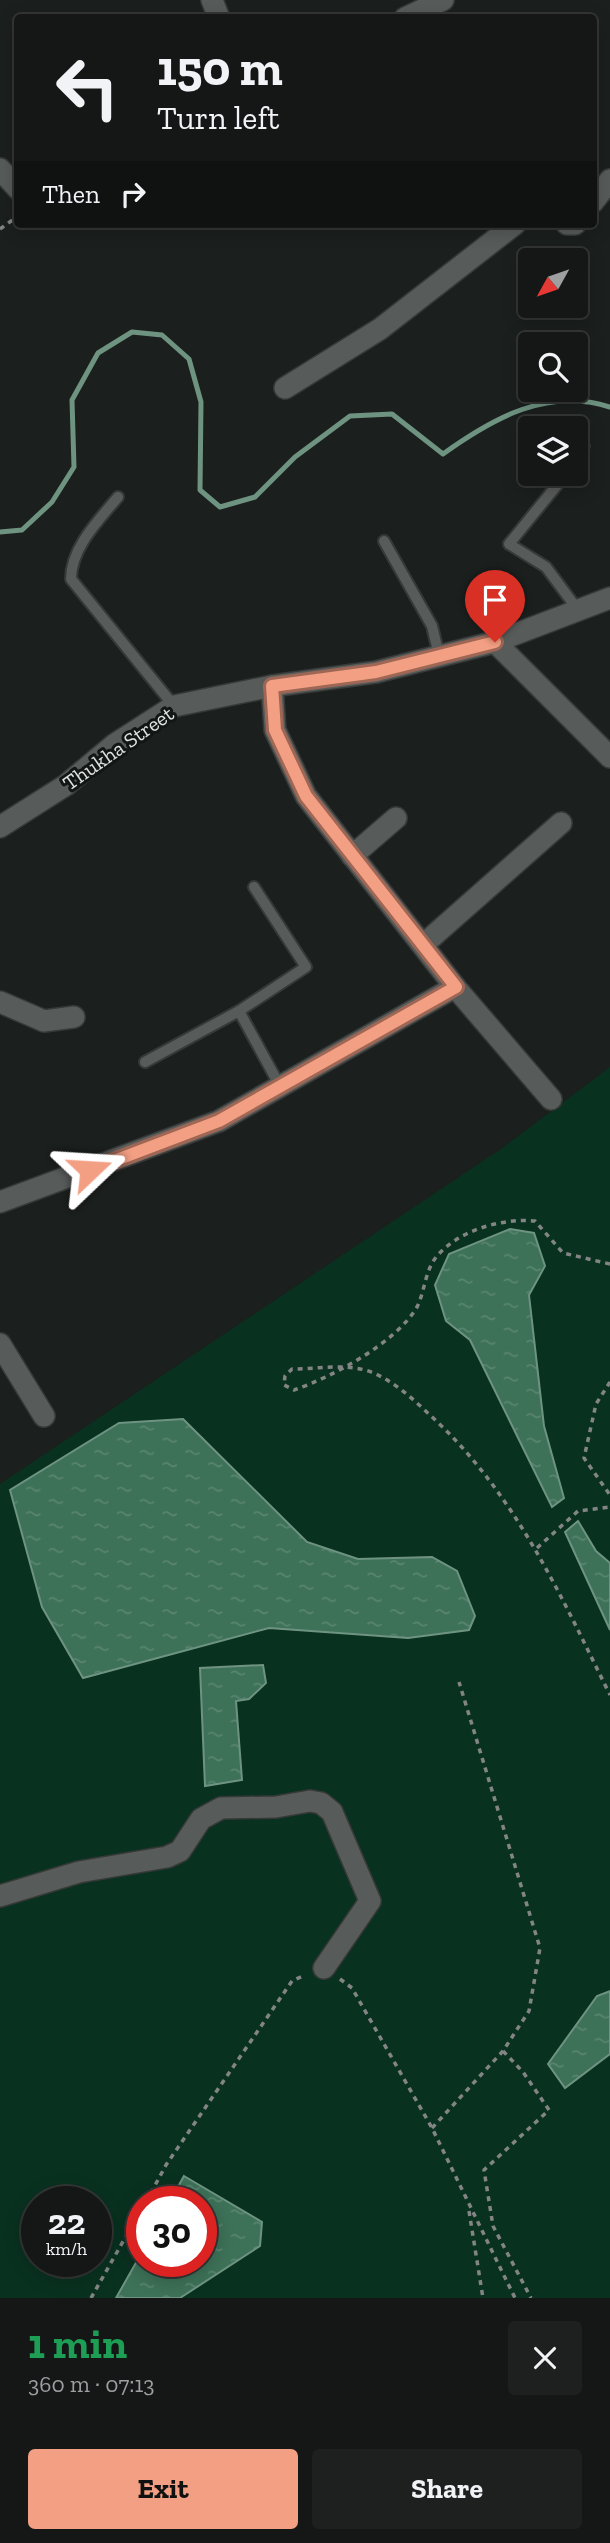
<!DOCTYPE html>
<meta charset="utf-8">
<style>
:root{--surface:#141716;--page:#1d201f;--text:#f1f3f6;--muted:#9d9fa1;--line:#333635;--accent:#f39f83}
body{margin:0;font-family:"Zilla Slab",serif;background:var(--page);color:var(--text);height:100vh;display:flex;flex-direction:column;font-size:26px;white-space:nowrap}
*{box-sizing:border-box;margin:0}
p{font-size:23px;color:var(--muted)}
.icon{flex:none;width:38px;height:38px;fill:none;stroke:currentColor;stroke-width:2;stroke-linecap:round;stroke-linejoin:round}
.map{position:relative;height:2298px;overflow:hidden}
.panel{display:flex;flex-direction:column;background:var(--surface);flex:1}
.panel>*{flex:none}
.guide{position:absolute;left:14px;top:14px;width:583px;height:214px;border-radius:7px;box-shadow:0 4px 18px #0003,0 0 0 2px var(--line);background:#141716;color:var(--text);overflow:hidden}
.needle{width:46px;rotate:230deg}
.controls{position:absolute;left:518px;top:248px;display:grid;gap:14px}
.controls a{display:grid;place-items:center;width:70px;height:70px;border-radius:7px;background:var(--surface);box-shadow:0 4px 18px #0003,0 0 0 2px var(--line);font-size:35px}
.speed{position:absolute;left:21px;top:2186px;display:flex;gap:14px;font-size:35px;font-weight:700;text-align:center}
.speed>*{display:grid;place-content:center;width:91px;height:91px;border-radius:50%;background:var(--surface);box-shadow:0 4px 18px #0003,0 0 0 2px var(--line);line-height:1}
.speed small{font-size:18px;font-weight:400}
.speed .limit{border:10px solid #d22;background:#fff;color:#111}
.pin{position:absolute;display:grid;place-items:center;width:60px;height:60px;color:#fff;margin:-72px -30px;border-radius:50% 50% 50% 0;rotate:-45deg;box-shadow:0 0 7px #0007}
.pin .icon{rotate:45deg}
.me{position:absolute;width:77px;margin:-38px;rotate:70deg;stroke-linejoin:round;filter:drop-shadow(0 0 5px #0008)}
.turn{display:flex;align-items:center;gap:24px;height:147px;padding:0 28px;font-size:32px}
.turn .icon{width:91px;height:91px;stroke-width:2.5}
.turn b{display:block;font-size:49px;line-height:60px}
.then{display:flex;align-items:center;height:66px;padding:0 28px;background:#0003;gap:14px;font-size:26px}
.round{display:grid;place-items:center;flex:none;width:74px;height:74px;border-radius:7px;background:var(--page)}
.head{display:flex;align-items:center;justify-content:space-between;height:119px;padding:0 28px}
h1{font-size:42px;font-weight:700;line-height:52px;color:#1e9e55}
.primary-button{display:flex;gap:14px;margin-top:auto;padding:14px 28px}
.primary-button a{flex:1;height:80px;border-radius:7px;background:var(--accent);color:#111;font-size:28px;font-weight:700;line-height:80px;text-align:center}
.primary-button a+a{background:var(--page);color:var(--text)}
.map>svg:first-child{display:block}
.green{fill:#093120;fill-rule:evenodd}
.water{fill:url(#water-ripples);stroke:#6e9381;stroke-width:2}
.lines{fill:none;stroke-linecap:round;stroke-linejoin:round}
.stream{stroke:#6e9381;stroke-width:5}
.service-casing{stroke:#363937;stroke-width:14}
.minor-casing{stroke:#363937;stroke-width:24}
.path{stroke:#828584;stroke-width:3.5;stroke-dasharray:5 5;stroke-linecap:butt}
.service{stroke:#575b59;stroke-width:10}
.minor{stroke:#575b59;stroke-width:21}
.route-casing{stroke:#9e6755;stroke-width:18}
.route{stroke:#f39f83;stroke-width:12}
.labels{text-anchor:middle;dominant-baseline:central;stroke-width:6;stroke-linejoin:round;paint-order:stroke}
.street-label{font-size:21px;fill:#e1e3e2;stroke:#121614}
</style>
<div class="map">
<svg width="610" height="2298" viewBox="0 0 610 2298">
<defs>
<pattern id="water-ripples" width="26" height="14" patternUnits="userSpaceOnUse" patternTransform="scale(1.75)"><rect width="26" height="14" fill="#3d7158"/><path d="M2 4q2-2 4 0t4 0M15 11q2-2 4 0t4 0" fill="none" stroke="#598570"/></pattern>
</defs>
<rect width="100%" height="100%" fill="#1b1f1d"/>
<path class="green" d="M610 1067V2298H0V1484L501 1149ZM37 2202H96V2261H37ZM142 2202H201V2261H142Z"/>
<g class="water">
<polygon points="510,1229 534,1233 545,1266 529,1295 544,1426 564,1498 552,1507 470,1340 446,1321 435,1285 449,1254"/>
<polygon points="183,1419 307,1542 358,1559 432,1557 457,1571 475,1616 469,1630 408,1638 269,1628 83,1678 42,1607 10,1490 119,1423"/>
<polygon points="578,1521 596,1551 610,1563 610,1630 565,1532"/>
<polygon points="263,1665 266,1683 249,1699 236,1701 242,1780 205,1786 200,1668"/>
<polygon points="610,1991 610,2054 565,2088 548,2064 597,1996"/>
<polygon points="184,2176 262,2222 260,2246 180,2298 116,2298 142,2252 142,2261 201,2261 201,2202 170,2201"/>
</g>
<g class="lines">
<path class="stream" d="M0 532 22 530 52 502 74 467 72 400 98 353 132 332 162 335 189 359 201 402 200 490 220 507 255 497 295 457 350 416 392 414 443 454C493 418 548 387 610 407"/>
<g class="service-casing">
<g id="service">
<polyline points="576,459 584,446"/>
<polyline points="566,474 509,544 546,567 578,610"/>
<path d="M118 497C98 521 71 548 71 579L174 706"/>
<polyline points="384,541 432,626 439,655"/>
<polyline points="239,1011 306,967 254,887"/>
<polyline points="145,1062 239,1011 281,1088"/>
</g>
</g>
<g class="minor-casing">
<g id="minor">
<polyline points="212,0 219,18"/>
<polyline points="405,18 443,0"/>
<polyline points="0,169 18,189"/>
<polyline points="593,202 610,180"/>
<polyline points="567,224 575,224"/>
<polyline points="285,388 380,329 515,224"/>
<polyline points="495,642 610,757"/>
<polyline points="0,827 66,785 115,744 174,706 272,686 376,672 495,642 610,598"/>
<polyline points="352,856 396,818"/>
<polyline points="424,944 561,823"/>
<polyline points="455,987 551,1099"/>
<polyline points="0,1002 44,1021 74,1017"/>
<polyline points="0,1202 219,1121 455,987 306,796 275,730 272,686"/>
<polyline points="0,1344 44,1416"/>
<polyline points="0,1896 79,1872 167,1857 180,1851 201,1819 221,1808 276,1807 310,1801 321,1803 332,1812 370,1901 324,1968"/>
</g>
</g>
<g class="path">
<polyline points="0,229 18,216"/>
<path d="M610 1264 563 1253 535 1221C502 1218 459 1230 437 1256 425 1270 425 1291 417 1307 396 1343 332 1377 294 1390L284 1385 285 1376 292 1369C320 1369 350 1362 376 1374 397 1384 414 1400 431 1416 515 1493 560 1594 610 1695"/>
<polyline points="610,1382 596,1404 584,1458 610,1495"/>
<polyline points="537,1548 578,1511 610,1507"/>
<polyline points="340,1979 352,1988 432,2128 515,2298"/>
<polyline points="503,2051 523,2072 549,2110 484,2170 493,2226 531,2298"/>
<polyline points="432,2128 503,2051 529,2011 540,1948 459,1682"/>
<polyline points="146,2202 166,2165 292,1981 305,1975"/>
<polyline points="469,2211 483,2298"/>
<polyline points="91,2298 142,2208"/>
</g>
<use href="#service" class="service"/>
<use href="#minor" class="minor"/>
</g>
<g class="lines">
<g class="route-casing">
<polyline id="route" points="90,1170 219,1121 456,987 306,796 275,730 272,686 376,672 495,642"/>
</g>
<use href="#route" class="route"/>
</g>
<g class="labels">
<g class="street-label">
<text transform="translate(118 748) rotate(-35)">Thukha Street</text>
</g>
</g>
</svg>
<div class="controls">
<a><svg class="needle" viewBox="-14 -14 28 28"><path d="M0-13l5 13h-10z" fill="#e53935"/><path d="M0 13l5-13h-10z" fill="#9d9fa1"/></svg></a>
<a><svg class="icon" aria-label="search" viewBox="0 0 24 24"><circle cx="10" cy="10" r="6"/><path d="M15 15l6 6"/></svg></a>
<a><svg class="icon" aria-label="layers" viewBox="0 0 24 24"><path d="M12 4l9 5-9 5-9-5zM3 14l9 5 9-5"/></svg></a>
</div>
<div class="speed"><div>22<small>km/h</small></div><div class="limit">30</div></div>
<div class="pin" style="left:495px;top:642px;background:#d93025"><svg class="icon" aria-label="arrive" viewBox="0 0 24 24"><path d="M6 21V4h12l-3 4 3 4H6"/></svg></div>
<svg class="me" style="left:90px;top:1170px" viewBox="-20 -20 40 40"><path d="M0-17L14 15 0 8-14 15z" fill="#f39f83" stroke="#fff" stroke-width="4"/></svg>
<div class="guide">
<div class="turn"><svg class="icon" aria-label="left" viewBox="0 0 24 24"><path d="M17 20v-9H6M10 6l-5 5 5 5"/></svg><div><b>150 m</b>Turn left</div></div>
<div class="then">Then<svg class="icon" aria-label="right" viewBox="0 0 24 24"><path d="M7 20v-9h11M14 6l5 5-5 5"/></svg></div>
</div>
</div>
<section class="panel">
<div class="head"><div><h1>1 min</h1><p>360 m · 07:13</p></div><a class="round"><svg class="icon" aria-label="close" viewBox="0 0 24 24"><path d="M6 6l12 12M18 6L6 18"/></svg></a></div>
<div class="primary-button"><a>Exit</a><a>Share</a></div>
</section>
